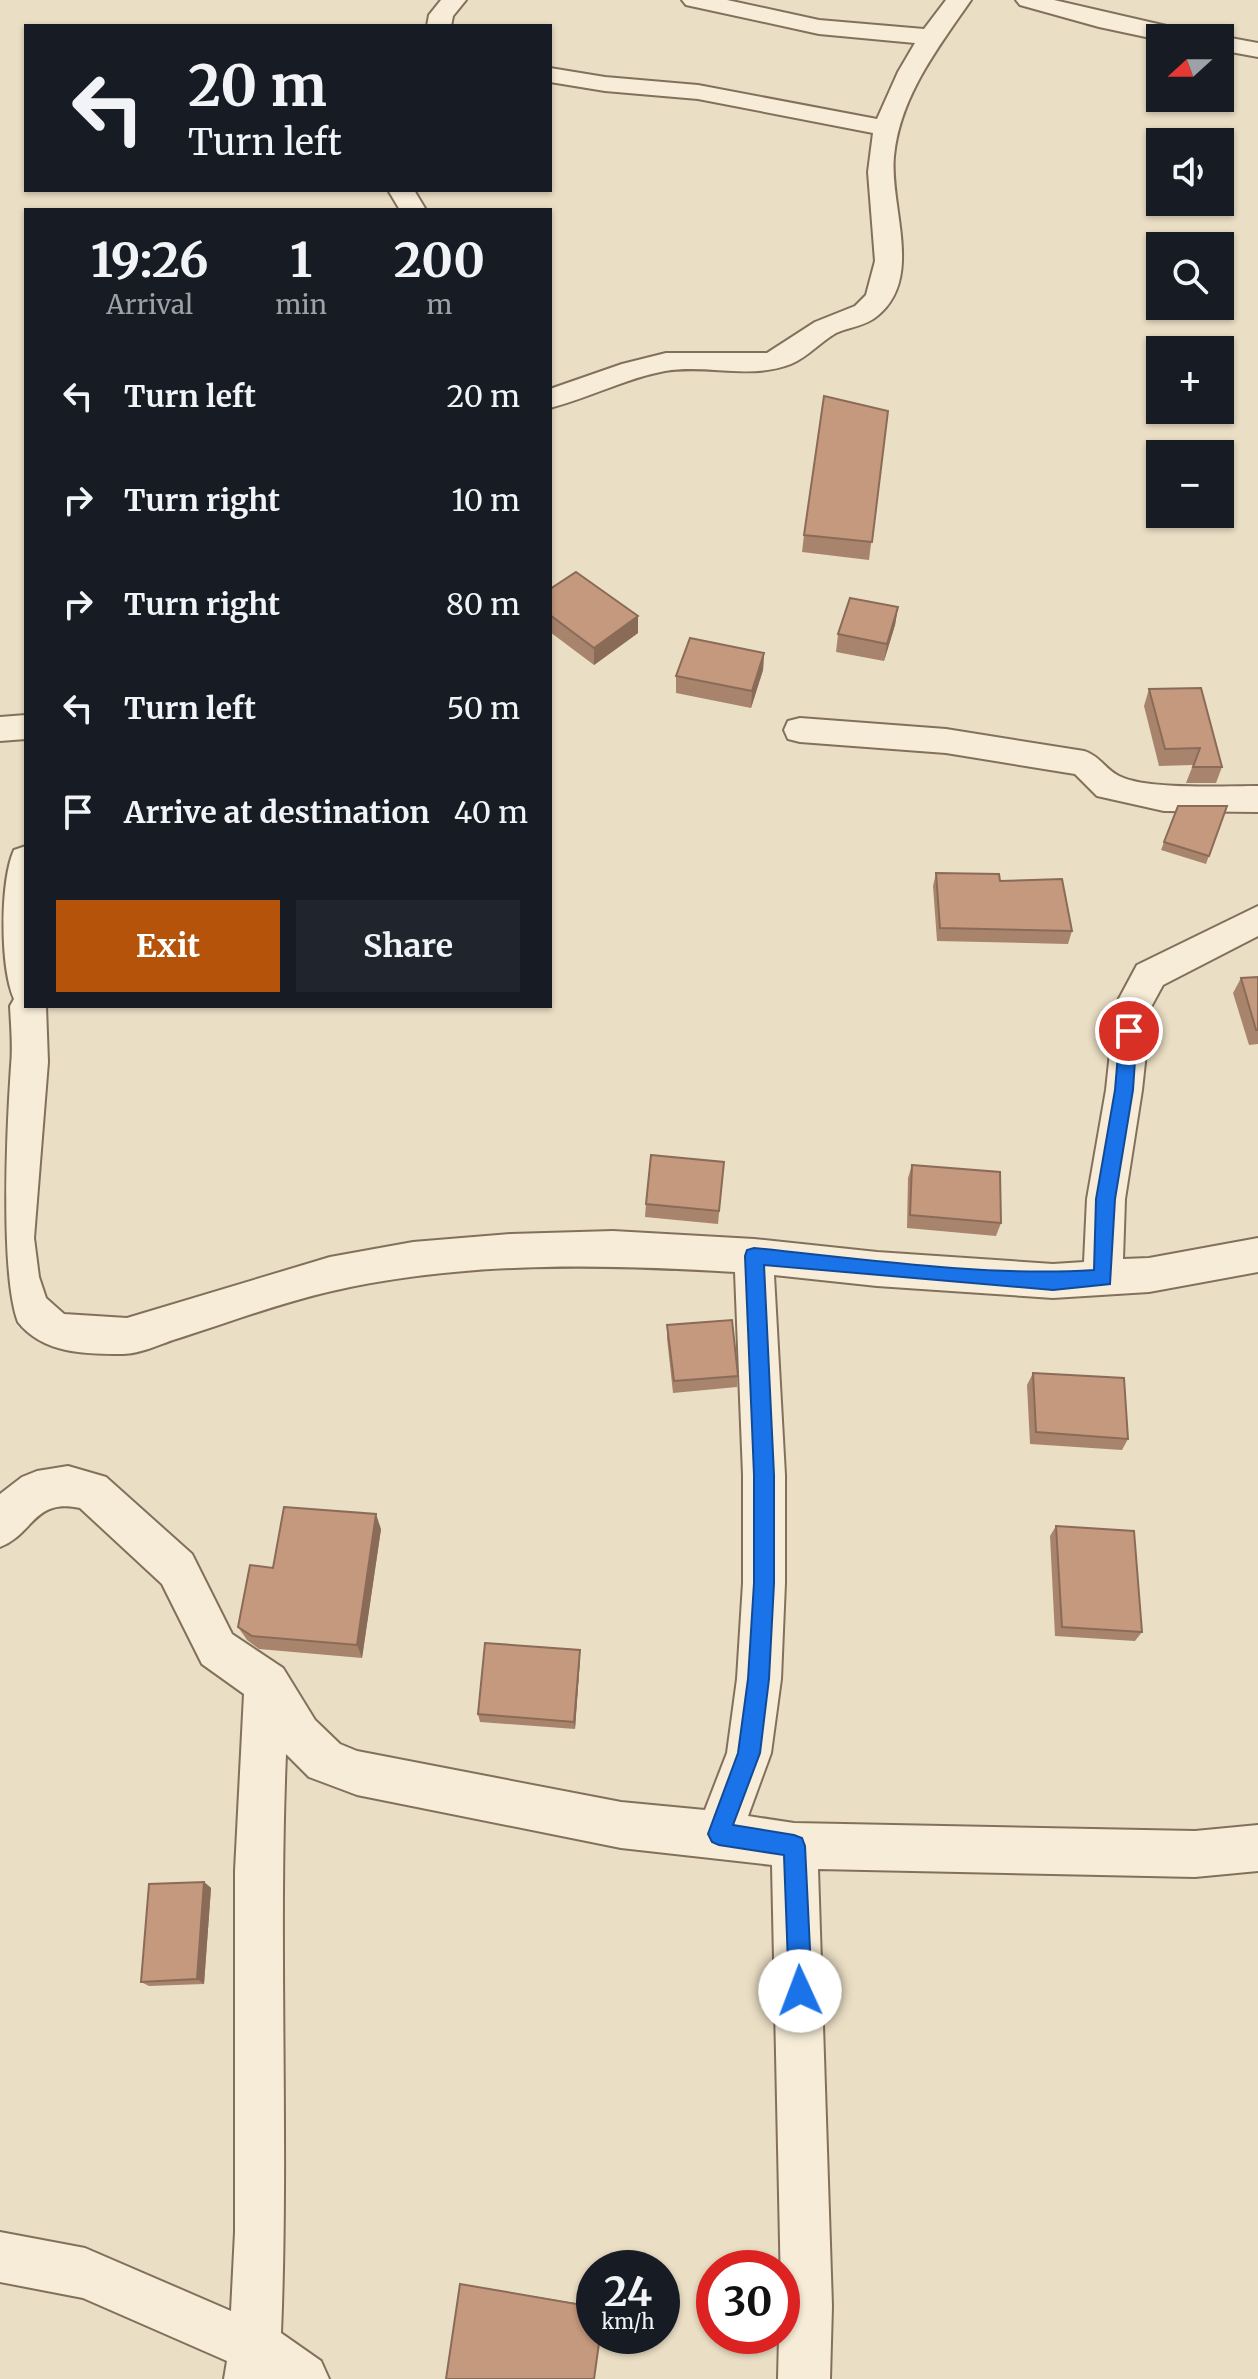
<!DOCTYPE html>
<meta charset="utf-8">
<style>
:root{--surface:#171b24;--page:#20242c;--text:#f1f3f6;--muted:#9ea1a6;--accent:#b45309}
body{margin:0;font-family:Merriweather,serif;background:var(--page);color:var(--text);height:100vh;display:flex;flex-direction:column;font-size:30px;white-space:nowrap}
*{box-sizing:border-box;margin:0}
p{font-size:26px;color:var(--muted)}
.icon{flex:none;width:44px;height:44px;fill:none;stroke:currentColor;stroke-width:2;stroke-linecap:round;stroke-linejoin:round}
.map{position:relative;flex:1;overflow:hidden}
.drawer{position:absolute;left:24px;top:208px;width:528px;height:800px;display:flex;flex-direction:column;background:var(--surface);border-radius:0px;box-shadow:0 2px 6px #0004}
.drawer>*{flex:none}
.hud{position:absolute;left:24px;top:24px;width:528px;height:168px;border-radius:0px;box-shadow:0 2px 6px #0004;background:#171b24;color:var(--text);overflow:hidden}
.needle{width:52px;rotate:249deg}
.buttons{position:absolute;left:1146px;top:24px;display:grid;gap:16px}
.buttons a{display:grid;place-items:center;width:88px;height:88px;border-radius:0px;background:var(--surface);box-shadow:0 2px 6px #0004;font-size:40px}
.speed{position:absolute;left:576px;top:2250px;display:flex;gap:16px;font-size:40px;font-weight:700;text-align:center}
.speed>*{display:grid;place-content:center;width:104px;height:104px;border-radius:50%;background:var(--surface);box-shadow:0 2px 6px #0004;line-height:1}
.speed small{font-size:20px;font-weight:400}
.speed .limit{border:12px solid #d22;background:#fff;color:#111}
.pin{position:absolute;display:grid;place-items:center;width:68px;height:68px;color:#fff;margin:-34px;border:4px solid #fff;border-radius:50%;box-shadow:0 2px 8px #0007}
.me{position:absolute;width:88px;margin:-44px;rotate:358deg;stroke-linejoin:round;filter:drop-shadow(0 0 6px #0008)}
.turn{display:flex;align-items:center;gap:28px;height:168px;padding:0 32px;font-size:36px}
.turn .icon{width:104px;height:104px;stroke-width:2.5}
.turn b{display:block;font-size:56px;line-height:68px}
.eta{display:flex;justify-content:space-evenly;align-items:center;height:136px;text-align:center}
.eta b{font-size:48px;font-weight:700;line-height:56px}
.primary-button{display:flex;gap:16px;margin-top:auto;padding:16px 32px}
.primary-button a{flex:1;height:92px;border-radius:0px;background:var(--accent);color:#fff;font-size:32px;font-weight:700;line-height:92px;text-align:center}
.primary-button a+a{background:var(--page);color:var(--text)}
ul{padding:0;list-style:none}
li{display:flex;align-items:center;gap:24px;height:104px;padding:0 32px}
li div{flex:1}
li b{display:block;font-size:30px}
li em{font-style:normal}
.map>svg:first-child{display:block}
.lines{fill:none;stroke-linecap:round;stroke-linejoin:round}
.minor-casing{stroke:#83705c;stroke-width:4}
.minor{fill:#f6ecd7;fill-rule:evenodd}
.wall{fill:#a9846c}
.shaded-wall{fill:#8a6b58}
.building{fill:#c5997d;stroke:#8a6b58;stroke-width:2}
.route{fill:#1a73e8;stroke:#114b97;stroke-width:2}
</style>
<div class="map">
<svg width="1258" height="2379" viewBox="0 0 1258 2379">
<rect width="100%" height="100%" fill="#eadec4"/>
<g class="lines">
<g class="minor-casing">
<g id="minor">
<polygon points="441,0 466,0 453,16 451,26 427,26 429,15"/>
<path d="M682 0H727L819 20 924 29 946 0H971C938 48 900 96 894 156 889 207 925 279 876 317 865 326 849 327 836 333 820 342 808 357 791 364 750 380 708 364 665 371 626 378 589 398 550 408V389L622 364 666 353H767L815 322 855 306 866 295 875 261 868 172 873 133 698 99 605 91 550 82V68L605 77 698 85 877 119 898 72 915 43 819 34 686 5Z"/>
<polygon points="1016,0 1054,0 1197,33 1200,38 1160,40 1099,27 1020,5"/>
<polygon points="1220,36 1258,43 1258,57 1220,50 1220,38 1211,38"/>
<polygon points="388,190 414,190 426,210 400,210"/>
<polygon points="26,715 26,739 0,741 0,717"/>
<path d="M800 718 946 729 1084 751C1100 756 1105 769 1119 776 1146 790 1225 786 1258 786V812L1164 811 1097 796 1075 774 946 753 800 742 788 739 784 730 788 721Z"/>
<path d="M26 846V1006H46L48 1062 34 1238 39 1277 46 1298 64 1314 127 1318 330 1257 413 1242 511 1234 613 1231 754 1239 877 1252 1053 1264 1084 1262 1087 1199 1106 1090 1115 1006 1137 965 1258 906V936L1163 985 1151 1007 1142 1090 1125 1199 1123 1259 1149 1258 1258 1238V1272L1149 1292 1053 1298 877 1286 774 1275 785 1475V1583L781 1679 771 1753 748 1816 794 1823 1195 1831 1258 1825V1871L1195 1877 818 1869 832 2306 830 2379H778L779 2336H782L772 1865 621 1848 357 1795 309 1777 286 1754C278 1947 289 2140 281 2333L321 2361 329 2379H224L227 2361 83 2298 0 2282V2232L85 2248 231 2311 235 2232V1871L244 1694 202 1664 162 1584 80 1508C33 1498 34 1534 0 1547V1494L22 1477 37 1471 68 1466 106 1477 192 1554 232 1634 283 1668 315 1720 340 1744 357 1751 621 1802 705 1810 727 1753 737 1679 743 1583V1475L735 1272C601 1264 464 1261 332 1291 279 1303 227 1323 176 1339 160 1344 140 1354 123 1354 86 1354 43 1354 18 1322 0 1275 7 1126 11 1066 13 1047 11 1026 10 1006L14 999C0 967 0 882 14 850Z"/>
</g>
</g>
<use href="#minor" class="minor"/>
</g>
<g class="wall">
<polygon points="888,411 869,560 802,552 804,535"/>
<polygon points="550,589 638,633 594,665 550,632"/>
<polygon points="898,607 895,625 884,661 836,652 838,634"/>
<polygon points="764,653 763,670 751,708 676,693 676,676"/>
<polygon points="1149,689 1222,767 1216,783 1186,783 1193,765 1159,766 1144,706"/>
<polygon points="1178,806 1227,806 1206,864 1161,850"/>
<polygon points="936,873 1000,881 1072,931 1068,944 937,941 933,886"/>
<polygon points="1258,977 1258,1044 1249,1045 1233,993 1241,978"/>
<polygon points="724,1162 718,1224 645,1217 646,1204"/>
<polygon points="912,1165 1001,1223 996,1236 907,1228 908,1178"/>
<polygon points="667,1325 738,1376 737,1387 673,1393 667,1338"/>
<polygon points="1033,1373 1128,1439 1122,1450 1030,1444 1027,1385"/>
<polygon points="1056,1526 1142,1632 1135,1641 1055,1636 1050,1536"/>
<polygon points="381,1529 362,1658 259,1649 247,1640 238,1627 273,1568"/>
<polygon points="580,1659 575,1729 480,1722 478,1714"/>
<polygon points="204,1882 211,1888 204,1984 149,1986 141,1982"/>
<polygon points="460,2284 594,2306 594,2336"/>
</g>
<g class="shaded-wall">
<polygon points="898,607 895,625 884,661 887,644"/>
<polygon points="638,616 638,633 594,665 594,648"/>
<polygon points="764,653 763,670 751,708 752,691"/>
<polygon points="376,1514 381,1529 362,1658 357,1645"/>
<polygon points="580,1650 580,1659 575,1729 574,1722"/>
<polygon points="204,1882 211,1888 204,1984 197,1979"/>
</g>
<g class="building">
<polygon points="824,396 888,411 872,542 804,535"/>
<polygon points="576,572 638,616 594,648 550,615 550,589"/>
<polygon points="850,598 898,607 887,644 838,634"/>
<polygon points="690,638 764,653 752,691 676,676"/>
<polygon points="1201,688 1222,767 1193,767 1200,748 1165,749 1149,689"/>
<polygon points="1178,806 1227,806 1209,856 1164,842"/>
<polygon points="936,873 999,874 1000,881 1062,879 1072,931 940,928"/>
<polygon points="1258,977 1258,1030 1256,1030 1241,978"/>
<polygon points="651,1155 724,1162 719,1211 646,1204"/>
<polygon points="912,1165 1000,1172 1001,1223 910,1215"/>
<polygon points="732,1320 738,1376 674,1381 667,1325"/>
<polygon points="1033,1373 1124,1378 1128,1439 1036,1432"/>
<polygon points="284,1507 376,1514 357,1645 252,1636 238,1627 250,1565 273,1568"/>
<polygon points="1056,1526 1134,1531 1142,1632 1062,1627"/>
<polygon points="485,1643 580,1650 574,1722 478,1714"/>
<polygon points="204,1882 197,1979 141,1982 149,1884"/>
<polygon points="460,2284 594,2307 594,2336 600,2336 594,2379 446,2379"/>
</g>
<path class="route" d="M1129 1023 1137 1031 1133 1090 1115 1199 1110 1284 1053 1290 764 1265 774 1475V1583L769 1679 760 1753 733 1825 794 1835 802 1838 805 1846 812 1991 808 1999 800 2003 792 1999 789 1991 784 1855 719 1845 712 1842 708 1834 738 1753 748 1679 754 1583V1475L745 1256 747 1250 754 1248C862 1259 986 1277 1094 1270L1096 1199 1115 1090 1120 1031Z"/>
</svg>
<div class="buttons">
<a><svg class="needle" viewBox="-14 -14 28 28"><path d="M0-13l5 13h-10z" fill="#e53935"/><path d="M0 13l5-13h-10z" fill="#9ea1a6"/></svg></a>
<a><svg class="icon" aria-label="sound" viewBox="0 0 24 24"><path d="M4 9h4l5-4v14l-5-4H4zM17 9q2 3 0 6"/></svg></a>
<a><svg class="icon" aria-label="search" viewBox="0 0 24 24"><circle cx="10" cy="10" r="6"/><path d="M15 15l6 6"/></svg></a>
<a>+</a>
<a>−</a>
</div>
<div class="speed"><div>24<small>km/h</small></div><div class="limit">30</div></div>
<div class="pin" style="left:1129px;top:1031px;background:#d93025"><svg class="icon" aria-label="arrive" viewBox="0 0 24 24"><path d="M6 21V4h12l-3 4 3 4H6"/></svg></div>
<svg class="me" style="left:800px;top:1991px" viewBox="-20 -20 40 40"><circle r="19" fill="#fff"/><path d="M0-13L10 11 0 6-10 11z" fill="#1a73e8"/></svg>
<div class="hud">
<div class="turn"><svg class="icon" aria-label="left" viewBox="0 0 24 24"><path d="M17 20v-9H6M10 6l-5 5 5 5"/></svg><div><b>20 m</b>Turn left</div></div>
</div>
<section class="drawer">
<div class="eta">
<div><b>19:26</b><p>Arrival</p></div>
<div><b>1</b><p>min</p></div>
<div><b>200</b><p>m</p></div>
</div>
<ul>
<li><svg class="icon" aria-label="left" viewBox="0 0 24 24"><path d="M17 20v-9H6M10 6l-5 5 5 5"/></svg><div><b>Turn left</b></div><em>20 m</em></li>
<li><svg class="icon" aria-label="right" viewBox="0 0 24 24"><path d="M7 20v-9h11M14 6l5 5-5 5"/></svg><div><b>Turn right</b></div><em>10 m</em></li>
<li><svg class="icon" aria-label="right" viewBox="0 0 24 24"><path d="M7 20v-9h11M14 6l5 5-5 5"/></svg><div><b>Turn right</b></div><em>80 m</em></li>
<li><svg class="icon" aria-label="left" viewBox="0 0 24 24"><path d="M17 20v-9H6M10 6l-5 5 5 5"/></svg><div><b>Turn left</b></div><em>50 m</em></li>
<li><svg class="icon" aria-label="arrive" viewBox="0 0 24 24"><path d="M6 21V4h12l-3 4 3 4H6"/></svg><div><b>Arrive at destination</b></div><em>40 m</em></li>
</ul>
<div class="primary-button"><a>Exit</a><a>Share</a></div>
</section>
</div>
